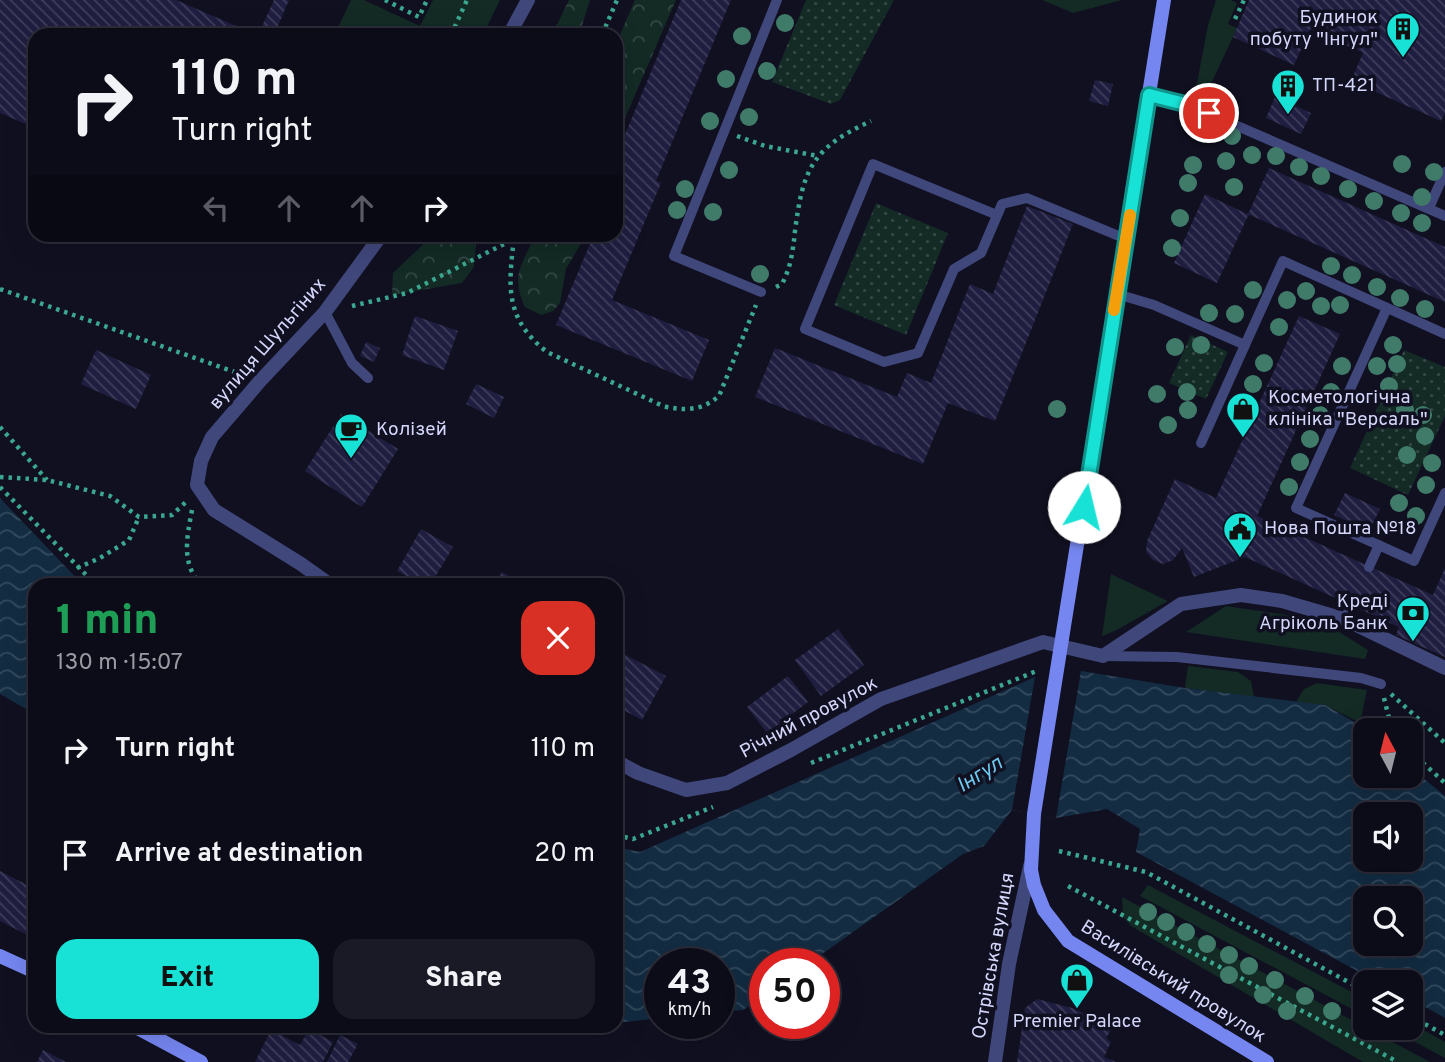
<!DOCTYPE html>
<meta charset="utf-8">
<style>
:root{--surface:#0c0c19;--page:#1a1a26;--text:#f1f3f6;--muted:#9a9ba2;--line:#2c2c38;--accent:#18e2d5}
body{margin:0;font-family:Overpass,sans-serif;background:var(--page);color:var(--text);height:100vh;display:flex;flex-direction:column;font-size:26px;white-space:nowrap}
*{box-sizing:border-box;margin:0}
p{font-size:23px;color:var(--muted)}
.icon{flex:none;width:38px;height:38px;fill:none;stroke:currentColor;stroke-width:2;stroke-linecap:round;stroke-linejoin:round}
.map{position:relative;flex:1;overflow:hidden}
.panel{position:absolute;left:28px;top:578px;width:595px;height:455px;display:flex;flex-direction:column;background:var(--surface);border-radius:21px;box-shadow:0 7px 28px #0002,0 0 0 2px var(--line)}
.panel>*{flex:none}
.top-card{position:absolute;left:28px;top:28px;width:595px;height:214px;border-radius:21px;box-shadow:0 7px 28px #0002,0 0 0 2px var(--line);background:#0c0c19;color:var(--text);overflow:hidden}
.needle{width:46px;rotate:353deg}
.fabs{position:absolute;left:1353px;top:718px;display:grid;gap:14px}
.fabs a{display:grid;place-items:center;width:70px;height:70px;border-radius:14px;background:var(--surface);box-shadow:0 7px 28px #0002,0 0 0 2px var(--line);font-size:35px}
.speed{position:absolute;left:644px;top:948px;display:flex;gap:14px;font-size:35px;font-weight:700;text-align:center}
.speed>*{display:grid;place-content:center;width:91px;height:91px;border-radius:50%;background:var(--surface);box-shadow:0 7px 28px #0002,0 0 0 2px var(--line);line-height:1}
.speed small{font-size:18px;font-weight:400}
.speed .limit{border:10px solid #d22;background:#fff;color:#111}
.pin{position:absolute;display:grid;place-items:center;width:60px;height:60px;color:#fff;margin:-30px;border:4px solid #fff;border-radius:50%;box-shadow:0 2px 7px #0007}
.me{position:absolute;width:77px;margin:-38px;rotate:9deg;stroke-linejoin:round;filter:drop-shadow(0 0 5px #0008)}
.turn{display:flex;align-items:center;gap:24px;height:147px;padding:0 28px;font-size:32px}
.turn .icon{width:91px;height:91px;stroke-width:2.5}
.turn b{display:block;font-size:49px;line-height:60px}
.lanes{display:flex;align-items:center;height:66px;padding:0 28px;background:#0003;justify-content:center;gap:35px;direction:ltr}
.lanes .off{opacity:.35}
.round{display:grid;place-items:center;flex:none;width:74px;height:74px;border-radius:21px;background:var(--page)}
.summary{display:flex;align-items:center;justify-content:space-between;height:119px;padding:0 28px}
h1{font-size:42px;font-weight:800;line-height:52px;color:#1e9e55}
.action{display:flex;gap:14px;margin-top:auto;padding:14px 28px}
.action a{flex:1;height:80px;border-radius:21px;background:var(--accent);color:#111;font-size:28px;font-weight:800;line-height:80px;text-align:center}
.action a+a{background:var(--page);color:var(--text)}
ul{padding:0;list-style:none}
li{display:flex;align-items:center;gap:21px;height:105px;padding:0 28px}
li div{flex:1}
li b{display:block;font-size:26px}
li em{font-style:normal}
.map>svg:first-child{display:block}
.grass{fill:#132a25}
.forest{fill:url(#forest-crowns)}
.park{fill:url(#park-dots)}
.water{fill:url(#water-waves);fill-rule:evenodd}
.pier{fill:#101021}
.building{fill:url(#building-back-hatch)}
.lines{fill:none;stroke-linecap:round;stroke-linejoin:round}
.path{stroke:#3ba78f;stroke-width:4.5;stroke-dasharray:3.5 5;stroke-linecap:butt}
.lane{stroke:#40477b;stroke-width:10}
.street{stroke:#40477b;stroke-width:14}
.secondary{stroke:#7586f0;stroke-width:14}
.tree{fill:#407b6a}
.route-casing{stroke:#10938a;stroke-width:18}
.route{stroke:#18e2d5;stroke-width:12}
.slow{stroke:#f59e0b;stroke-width:12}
.labels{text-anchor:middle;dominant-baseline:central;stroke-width:7;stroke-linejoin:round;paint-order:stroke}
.poi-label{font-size:19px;fill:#d4d6fa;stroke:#101021;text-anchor:start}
.street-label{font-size:19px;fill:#d4d6fa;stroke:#101021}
.water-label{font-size:21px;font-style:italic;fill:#6dc8ef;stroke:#101021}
</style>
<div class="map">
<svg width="1445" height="1062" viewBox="0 0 1445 1062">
<defs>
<pattern id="forest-crowns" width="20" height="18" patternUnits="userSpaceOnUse" patternTransform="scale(1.75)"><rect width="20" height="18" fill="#132a25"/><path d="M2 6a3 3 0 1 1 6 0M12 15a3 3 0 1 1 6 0" fill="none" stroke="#344846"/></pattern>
<pattern id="park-dots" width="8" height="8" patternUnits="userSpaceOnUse" patternTransform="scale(1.75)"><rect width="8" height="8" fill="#132a25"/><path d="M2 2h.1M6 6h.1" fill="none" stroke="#344846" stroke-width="1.8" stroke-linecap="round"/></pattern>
<pattern id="water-waves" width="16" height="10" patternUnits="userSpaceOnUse" patternTransform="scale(1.75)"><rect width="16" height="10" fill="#132c42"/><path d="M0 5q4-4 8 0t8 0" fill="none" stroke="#344a5e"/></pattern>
<pattern id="building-back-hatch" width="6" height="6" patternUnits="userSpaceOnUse" patternTransform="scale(1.75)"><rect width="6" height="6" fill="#1f1e40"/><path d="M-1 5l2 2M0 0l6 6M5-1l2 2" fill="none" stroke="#3f3e5c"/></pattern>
</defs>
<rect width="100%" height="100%" fill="#101021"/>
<g class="grass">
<polygon points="351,0 364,0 420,26 433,0 500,0 483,35 335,34"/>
<polygon points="1042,0 1122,0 1073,13"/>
<polygon points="1216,0 1231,0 1237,3 1228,24 1237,28 1205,97 1241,114 1224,118 1193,104 1208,25"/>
<polygon points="1111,574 1168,601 1115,631 1102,636"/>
<polygon points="1226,606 1320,620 1368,650 1365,659 1186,632"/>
<polygon points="1188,666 1238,672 1251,681 1254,697 1185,688"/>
<polygon points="1317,683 1367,690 1360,723 1325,705 1296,702 1304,689"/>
<polygon points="1148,885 1365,999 1365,1016 1140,896"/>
<polygon points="1122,897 1430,1062 1363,1062 1131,926 1123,917"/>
<polygon points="1411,1023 1445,1042 1445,1058 1387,1027 1410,1027"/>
</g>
<g class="forest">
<polygon points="569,0 590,0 579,35 552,35"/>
<polygon points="635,0 676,0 616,139 616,44"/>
<polygon points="433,235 482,235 476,243 474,267 462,283 392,295 393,273"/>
<path d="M535 235H586L566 269 560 303 553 311 541 315 525 307C510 274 522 266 535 235Z"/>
</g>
<g class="park">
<polygon points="806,0 894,0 840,100 831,104 772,82"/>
<polygon points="876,203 948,233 906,335 834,305"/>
<polygon points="1191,335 1228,352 1206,399 1169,383"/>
<polygon points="1404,350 1445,367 1445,416 1408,495 1350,468"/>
</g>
<g class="water">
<polygon points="0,498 82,584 35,584 35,714 0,694"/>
<path d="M1081 671 1185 688 1325 705 1368 730H1365V775H1410L1411 768 1445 796V1018L1411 999 1410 982H1378L1136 852 1140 829 1107 809 1056 818 1012 810 984 846 963 854 808 964H765V995L743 1010 719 1012V964H660V1018L616 1023V847L640 852 1035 677ZM1365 814H1410V859H1365ZM1365 898H1410V943H1365Z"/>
</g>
<polygon class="pier" points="1081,671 1056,818 1012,810 1035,677 1038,674"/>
<g class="building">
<polygon points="0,0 176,0 257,35 35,35 35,128 0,113"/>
<polygon points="274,0 289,0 274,35 258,35"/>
<polygon points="681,0 731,0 656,181 661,183 612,300 709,340 692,381 556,325 594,234 616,234 616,182 622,167 616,165 616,156"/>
<polygon points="1249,0 1445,0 1445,113 1441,121 1351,81 1363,53 1310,29 1294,65 1233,37"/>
<polygon points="1095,80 1113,84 1108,106 1089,101"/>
<polygon points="1275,97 1311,113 1301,134 1266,118"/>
<polygon points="1269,168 1445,247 1445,302 1250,215 1248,216 1217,283 1174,263 1205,194 1247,214 1249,212"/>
<polygon points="1027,206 1073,224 995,421 948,403 923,464 755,397 775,348 897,397 907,373 931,383 970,284 993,294"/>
<polygon points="415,316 458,331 444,370 402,355"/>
<polygon points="1299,316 1340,334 1257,516 1433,595 1445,568 1445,657 1396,635 1399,627 1245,557 1194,577 1182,548 1173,560 1163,564 1153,560 1146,552 1147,541 1175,479 1216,498"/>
<polygon points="366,342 380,348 374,362 360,356"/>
<polygon points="96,350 151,375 136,409 81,384"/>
<polygon points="476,384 504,397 494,418 466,404"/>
<polygon points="341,414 398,449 362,507 305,471"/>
<polygon points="1345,493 1380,509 1369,531 1334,515"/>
<polygon points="421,529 453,547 431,584 421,584 397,571"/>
<polygon points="502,572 523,584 495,584"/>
<polygon points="838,629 864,665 821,696 795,660"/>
<polygon points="616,650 666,676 642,720 616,706"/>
<polygon points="788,676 808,702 767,733 747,707"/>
<polygon points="0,871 35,889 35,939 0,921"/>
<polygon points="1037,999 1072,1008 1113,1027 1106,1038 1111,1042 1104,1057 1116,1062 1017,1062 1025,1008"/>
<polygon points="309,1029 333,1042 323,1062 255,1062 271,1030 300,1045"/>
<polygon points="340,1035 358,1044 348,1062 327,1062"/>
<polygon points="43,1050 66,1062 37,1062"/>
</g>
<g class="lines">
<g class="path">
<polyline points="385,0 419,17 427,0"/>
<polyline points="1235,19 1244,0"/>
<polyline points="451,35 467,0"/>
<polyline points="602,35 617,0"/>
<polyline points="737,136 765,146 818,156"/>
<path d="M514 239C508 287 505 319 547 352L663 406C684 411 702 411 719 396L756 305"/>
<path d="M776 287 782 284C791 267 793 250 795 231 803 169 812 148 871 121"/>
<polyline points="0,289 243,375"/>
<polyline points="352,306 407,293 514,239 516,234"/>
<polyline points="0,427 47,480"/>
<polyline points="0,477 47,480 110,496 139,517 172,515 187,501"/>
<polyline points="0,487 95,584"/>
<path d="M192 510C187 537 181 562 200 584"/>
<polyline points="77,568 100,558 129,540 139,517"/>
<polyline points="1391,694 1445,743"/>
<polyline points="1384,698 1390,722 1396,730"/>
<polyline points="1410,751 1445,783"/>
<polyline points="811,763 1039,670"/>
<polyline points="616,835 633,839 713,807"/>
<polyline points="1059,851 1146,872 1365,991"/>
<polyline points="1068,886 1398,1062"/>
<polyline points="1410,1016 1445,1035"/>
</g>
<g class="lane">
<polyline points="1149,95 1189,105 1445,216"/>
<polyline points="1429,208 1445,172"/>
<polyline points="997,215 873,164 805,329 884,362 918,353 954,269 981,253 1002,204 1027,198 1126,239"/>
<polyline points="761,292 674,256 777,0"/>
<polyline points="1117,294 1154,305 1245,345 1283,261 1445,334"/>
<polyline points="1387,308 1296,508 1414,561 1445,493"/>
<polyline points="325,312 352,363 368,378"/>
<polyline points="1201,443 1245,345"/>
<polyline points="1369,567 1379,545"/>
<polyline points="1344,619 1352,606"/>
<polyline points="1103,656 1177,657 1361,678 1381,684"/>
</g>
<g class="street">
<polyline points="509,35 528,0"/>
<polyline points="329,584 301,564 214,510 197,485 201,461 212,437 260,381 325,312 382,234"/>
<polyline points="616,761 638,773 686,790 727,783 791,750 881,699 1043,642 1103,656 1181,604 1241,595 1282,601 1344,619 1445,668"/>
<polyline points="995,1062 1009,964 1030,866"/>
</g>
<g class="secondary">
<polyline points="1164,0 1034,814 1031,870 1034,885 1044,910 1068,941 1267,1062"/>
<polyline points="0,956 35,972"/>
<polyline points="134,1026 201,1062"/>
</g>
</g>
<g class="tree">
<circle cx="785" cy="23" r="9"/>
<circle cx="742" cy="36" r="9"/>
<circle cx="767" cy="71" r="9"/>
<circle cx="726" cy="79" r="9"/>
<circle cx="1205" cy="103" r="9"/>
<circle cx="1225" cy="112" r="9"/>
<circle cx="749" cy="117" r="9"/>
<circle cx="710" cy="121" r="9"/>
<circle cx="1201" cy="132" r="9"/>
<circle cx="1232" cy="136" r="9"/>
<circle cx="1252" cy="155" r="9"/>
<circle cx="1276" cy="156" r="9"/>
<circle cx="1226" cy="161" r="9"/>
<circle cx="1402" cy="164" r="9"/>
<circle cx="1193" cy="165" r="9"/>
<circle cx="1299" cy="167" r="9"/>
<circle cx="729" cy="170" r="9"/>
<circle cx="1434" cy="172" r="9"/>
<circle cx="1321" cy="176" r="9"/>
<circle cx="1188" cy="183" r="9"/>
<circle cx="1234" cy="187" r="9"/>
<circle cx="685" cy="189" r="9"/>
<circle cx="1348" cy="189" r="9"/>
<circle cx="1422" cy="197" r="9"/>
<circle cx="1374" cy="201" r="9"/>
<circle cx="677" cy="210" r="9"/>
<circle cx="713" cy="212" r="9"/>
<circle cx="1401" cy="213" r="9"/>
<circle cx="1180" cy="218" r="9"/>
<circle cx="1422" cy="223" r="9"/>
<circle cx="1172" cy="248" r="9"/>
<circle cx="1331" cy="266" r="9"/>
<circle cx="760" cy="274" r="9"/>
<circle cx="1352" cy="275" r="9"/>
<circle cx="1377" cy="287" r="9"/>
<circle cx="1253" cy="290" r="9"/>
<circle cx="1306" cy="291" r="9"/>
<circle cx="1400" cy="298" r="9"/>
<circle cx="1287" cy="300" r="9"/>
<circle cx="1340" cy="305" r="9"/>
<circle cx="1321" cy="306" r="9"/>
<circle cx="1425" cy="309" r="9"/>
<circle cx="1209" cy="313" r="9"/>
<circle cx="1235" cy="314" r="9"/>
<circle cx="1279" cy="327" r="9"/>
<circle cx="1201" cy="345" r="9"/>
<circle cx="1393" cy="345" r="9"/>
<circle cx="1175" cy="347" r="9"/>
<circle cx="1264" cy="363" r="9"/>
<circle cx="1397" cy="364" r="9"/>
<circle cx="1342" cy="366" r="9"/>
<circle cx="1377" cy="366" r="9"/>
<circle cx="1253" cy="384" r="9"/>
<circle cx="1389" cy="386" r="9"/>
<circle cx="1187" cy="392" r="9"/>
<circle cx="1331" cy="392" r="9"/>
<circle cx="1157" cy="394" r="9"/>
<circle cx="1239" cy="407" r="9"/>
<circle cx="1057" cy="409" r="9"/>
<circle cx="1188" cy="410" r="9"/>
<circle cx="1405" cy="410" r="9"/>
<circle cx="1320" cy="415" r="9"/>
<circle cx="1423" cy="415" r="9"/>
<circle cx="1168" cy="425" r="9"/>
<circle cx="1425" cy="436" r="9"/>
<circle cx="1310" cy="439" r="9"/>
<circle cx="1407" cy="455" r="9"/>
<circle cx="1300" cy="462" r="9"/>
<circle cx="1432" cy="463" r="9"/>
<circle cx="1426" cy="485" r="9"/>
<circle cx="1289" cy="487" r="9"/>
<circle cx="1399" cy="503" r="9"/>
<circle cx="1416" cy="516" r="9"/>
<circle cx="1148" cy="912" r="9"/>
<circle cx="1166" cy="922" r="9"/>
<circle cx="1186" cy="932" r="9"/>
<circle cx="1207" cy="944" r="9"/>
<circle cx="1229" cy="955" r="9"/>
<circle cx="1249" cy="966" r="9"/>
<circle cx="1229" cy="975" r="9"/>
<circle cx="1275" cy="980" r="9"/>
<circle cx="1263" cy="995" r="9"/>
<circle cx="1305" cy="996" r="9"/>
<circle cx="1287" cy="1011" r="9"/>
<circle cx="1332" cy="1011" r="9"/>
</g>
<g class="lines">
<g class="route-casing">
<polyline id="route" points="1084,507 1149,95 1189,105 1209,113"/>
</g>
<use href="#route" class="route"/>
<polyline class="slow" points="1114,310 1130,215"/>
</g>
<defs>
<g id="building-pin" transform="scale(1.75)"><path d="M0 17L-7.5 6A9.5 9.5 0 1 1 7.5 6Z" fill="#18e2d5" stroke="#101021"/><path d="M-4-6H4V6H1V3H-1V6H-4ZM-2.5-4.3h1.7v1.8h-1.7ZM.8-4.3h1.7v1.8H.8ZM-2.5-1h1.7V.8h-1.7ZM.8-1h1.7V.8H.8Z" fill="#111"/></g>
<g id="shop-pin" transform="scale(1.75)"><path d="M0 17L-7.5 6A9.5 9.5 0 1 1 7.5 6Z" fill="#18e2d5" stroke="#101021"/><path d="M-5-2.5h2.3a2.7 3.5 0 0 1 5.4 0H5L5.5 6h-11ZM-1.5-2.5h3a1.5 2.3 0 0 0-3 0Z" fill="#111"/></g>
<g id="cafe-pin" transform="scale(1.75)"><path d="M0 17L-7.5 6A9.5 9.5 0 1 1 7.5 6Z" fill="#18e2d5" stroke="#101021"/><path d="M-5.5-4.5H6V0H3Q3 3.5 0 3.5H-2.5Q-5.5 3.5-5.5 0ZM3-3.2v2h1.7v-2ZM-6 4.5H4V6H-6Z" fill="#111"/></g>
<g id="civic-pin" transform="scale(1.75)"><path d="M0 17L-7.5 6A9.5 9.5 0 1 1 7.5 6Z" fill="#18e2d5" stroke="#101021"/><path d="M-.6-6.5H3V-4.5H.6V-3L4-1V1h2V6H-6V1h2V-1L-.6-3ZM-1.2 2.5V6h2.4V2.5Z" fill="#111"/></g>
<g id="bank-pin" transform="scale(1.75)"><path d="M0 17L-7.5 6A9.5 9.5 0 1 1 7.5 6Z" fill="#18e2d5" stroke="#101021"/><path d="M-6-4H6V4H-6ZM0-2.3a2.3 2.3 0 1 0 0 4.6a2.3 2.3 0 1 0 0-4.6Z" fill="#111"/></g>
</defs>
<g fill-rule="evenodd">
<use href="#building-pin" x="1403" y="29"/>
<use href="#building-pin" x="1288" y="86"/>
<use href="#shop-pin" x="1243" y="409"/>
<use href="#cafe-pin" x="351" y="430"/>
<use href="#civic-pin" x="1240" y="529"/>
<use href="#bank-pin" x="1413" y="613"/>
<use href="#shop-pin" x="1077" y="980"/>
</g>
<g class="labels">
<g class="poi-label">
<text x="1378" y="18" text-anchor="end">Будинок<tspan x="1378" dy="22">побуту "Інгул"</tspan></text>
<text x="1312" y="86">ТП-421</text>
<text x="1268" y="398">Косметологічна<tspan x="1268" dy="22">клініка "Версаль"</tspan></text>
<text x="376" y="430">Колізей</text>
<text x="1264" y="529">Нова Пошта №18</text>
<text x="1388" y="602" text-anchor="end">Креді<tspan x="1388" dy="22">Агріколь Банк</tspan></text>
<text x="1077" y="1022" text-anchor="middle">Premier Palace</text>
</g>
<g class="street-label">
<text transform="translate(268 344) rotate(-49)">вулиця Шульгіних</text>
<text transform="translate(809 718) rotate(-28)">Річний провулок</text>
<text transform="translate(994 956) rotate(-80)">Острівська вулиця</text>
<text transform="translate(1173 982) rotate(32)">Василівський провулок</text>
</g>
<g class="water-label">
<text transform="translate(980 775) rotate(-32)">Інгул</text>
</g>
</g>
</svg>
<div class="fabs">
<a><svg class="needle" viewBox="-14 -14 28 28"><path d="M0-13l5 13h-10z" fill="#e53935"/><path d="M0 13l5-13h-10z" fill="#9a9ba2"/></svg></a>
<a><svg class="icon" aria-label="sound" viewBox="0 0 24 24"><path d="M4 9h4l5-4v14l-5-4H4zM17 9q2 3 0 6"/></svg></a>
<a><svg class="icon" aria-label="search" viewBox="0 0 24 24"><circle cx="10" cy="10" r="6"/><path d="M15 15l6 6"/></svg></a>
<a><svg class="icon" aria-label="layers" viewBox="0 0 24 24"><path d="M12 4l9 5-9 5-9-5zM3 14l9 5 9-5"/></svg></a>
</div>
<div class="speed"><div>43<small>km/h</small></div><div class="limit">50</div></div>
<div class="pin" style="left:1209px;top:113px;background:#d93025"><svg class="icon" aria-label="arrive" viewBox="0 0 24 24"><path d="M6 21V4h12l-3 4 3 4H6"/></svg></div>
<svg class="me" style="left:1084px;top:507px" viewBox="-20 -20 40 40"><circle r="19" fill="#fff"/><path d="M0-13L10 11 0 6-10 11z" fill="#18e2d5"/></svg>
<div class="top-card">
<div class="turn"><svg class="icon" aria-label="right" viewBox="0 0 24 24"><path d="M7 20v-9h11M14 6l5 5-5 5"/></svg><div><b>110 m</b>Turn right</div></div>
<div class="lanes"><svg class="icon off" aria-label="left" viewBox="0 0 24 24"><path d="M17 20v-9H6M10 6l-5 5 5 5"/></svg><svg class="icon off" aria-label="ahead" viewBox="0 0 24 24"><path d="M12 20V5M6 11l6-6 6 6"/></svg><svg class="icon off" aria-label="ahead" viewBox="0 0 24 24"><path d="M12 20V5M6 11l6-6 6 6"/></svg><svg class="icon" aria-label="right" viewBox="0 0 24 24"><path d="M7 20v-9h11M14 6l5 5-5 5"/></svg></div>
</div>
<section class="panel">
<div class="summary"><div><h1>1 min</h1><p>130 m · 15:07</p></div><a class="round" style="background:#d93025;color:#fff"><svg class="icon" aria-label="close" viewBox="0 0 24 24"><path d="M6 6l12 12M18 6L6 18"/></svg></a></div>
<ul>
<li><svg class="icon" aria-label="right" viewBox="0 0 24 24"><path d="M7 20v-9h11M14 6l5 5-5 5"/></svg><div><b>Turn right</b></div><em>110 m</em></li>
<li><svg class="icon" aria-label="arrive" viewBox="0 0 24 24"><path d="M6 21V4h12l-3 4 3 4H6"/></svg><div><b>Arrive at destination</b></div><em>20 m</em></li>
</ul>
<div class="action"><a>Exit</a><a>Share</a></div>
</section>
</div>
